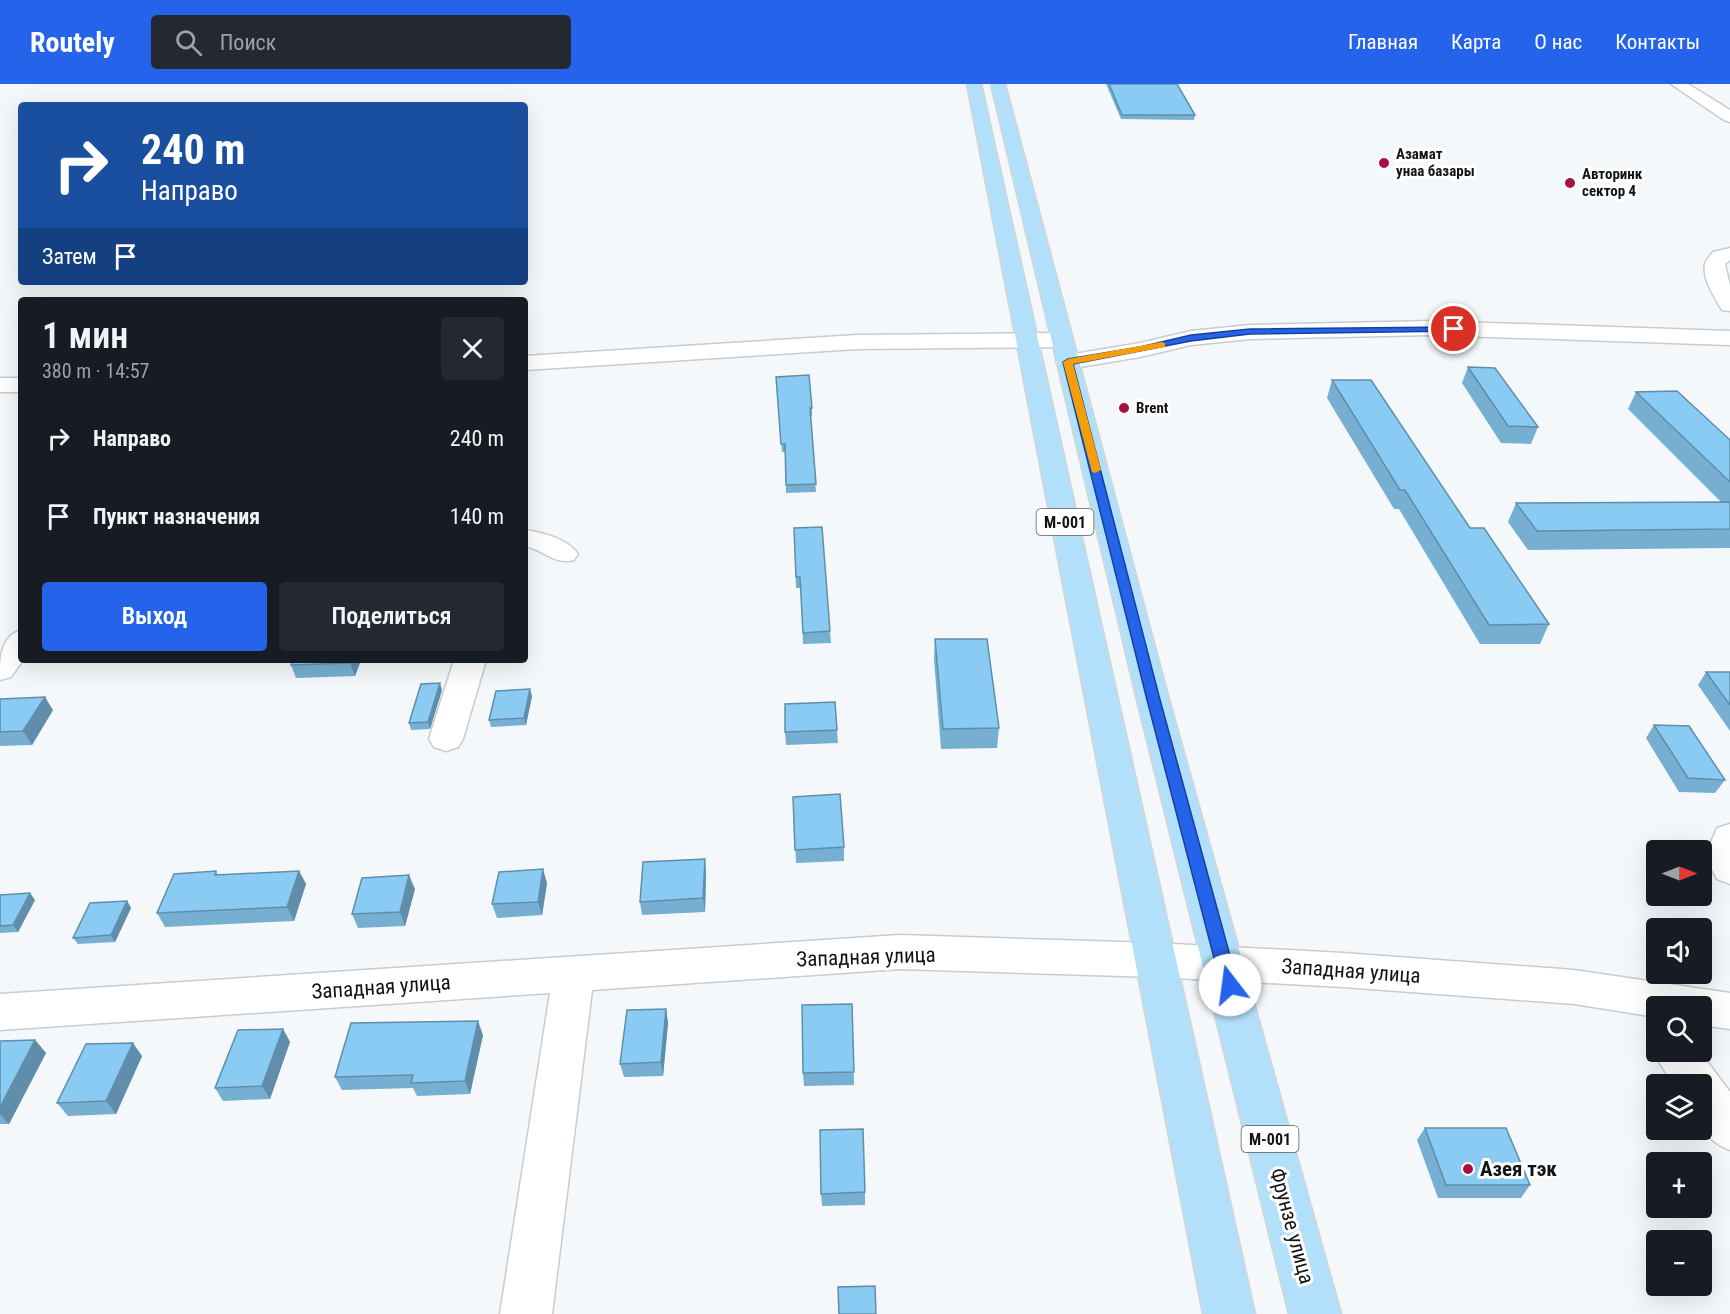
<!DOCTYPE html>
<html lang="ru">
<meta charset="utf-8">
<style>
:root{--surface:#171b24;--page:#242831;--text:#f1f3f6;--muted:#9ea1a6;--accent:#2563eb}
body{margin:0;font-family:"Roboto Condensed",sans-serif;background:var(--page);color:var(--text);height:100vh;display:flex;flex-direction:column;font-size:22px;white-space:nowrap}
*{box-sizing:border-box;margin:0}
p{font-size:20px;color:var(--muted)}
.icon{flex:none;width:33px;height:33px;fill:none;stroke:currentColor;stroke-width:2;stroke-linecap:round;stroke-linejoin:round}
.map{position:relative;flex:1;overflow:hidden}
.drawer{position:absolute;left:18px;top:213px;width:510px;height:366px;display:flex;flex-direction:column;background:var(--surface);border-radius:6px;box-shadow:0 6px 24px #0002}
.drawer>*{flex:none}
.banner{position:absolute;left:18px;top:18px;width:510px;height:183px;border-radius:6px;box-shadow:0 6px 24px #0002;background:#1a4fa0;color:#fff;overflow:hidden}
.needle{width:39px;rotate:90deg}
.buttons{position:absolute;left:1646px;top:756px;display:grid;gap:12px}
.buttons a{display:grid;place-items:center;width:66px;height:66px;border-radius:6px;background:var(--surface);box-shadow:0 6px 24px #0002;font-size:30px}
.pin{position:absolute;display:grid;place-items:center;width:51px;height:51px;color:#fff;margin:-26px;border:3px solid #fff;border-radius:50%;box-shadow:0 2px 6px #0007}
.me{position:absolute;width:66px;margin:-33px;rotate:345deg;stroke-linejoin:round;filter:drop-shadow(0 0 4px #0008)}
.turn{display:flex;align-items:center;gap:21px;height:126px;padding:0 24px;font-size:27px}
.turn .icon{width:78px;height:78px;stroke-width:2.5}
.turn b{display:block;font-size:42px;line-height:51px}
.then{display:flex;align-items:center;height:57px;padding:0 24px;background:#0003;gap:12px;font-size:22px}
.round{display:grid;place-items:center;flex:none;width:63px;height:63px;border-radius:6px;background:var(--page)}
.head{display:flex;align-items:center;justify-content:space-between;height:102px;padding:0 24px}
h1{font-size:36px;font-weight:600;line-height:45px}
.cta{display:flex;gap:12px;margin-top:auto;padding:12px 24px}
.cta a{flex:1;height:69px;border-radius:6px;background:var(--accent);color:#fff;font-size:24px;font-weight:600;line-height:69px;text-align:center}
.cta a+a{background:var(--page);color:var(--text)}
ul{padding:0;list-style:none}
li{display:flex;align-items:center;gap:18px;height:78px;padding:0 24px}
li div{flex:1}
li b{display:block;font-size:22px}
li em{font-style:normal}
header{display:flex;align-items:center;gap:36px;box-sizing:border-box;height:84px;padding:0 30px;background:var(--accent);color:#fff}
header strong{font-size:28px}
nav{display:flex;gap:33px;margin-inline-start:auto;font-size:21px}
.search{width:420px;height:54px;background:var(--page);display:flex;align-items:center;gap:15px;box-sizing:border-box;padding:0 21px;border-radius:6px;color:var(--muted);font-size:22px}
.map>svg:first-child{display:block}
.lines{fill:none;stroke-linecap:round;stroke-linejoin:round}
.minor-casing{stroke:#c8cccf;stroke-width:3}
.primary-casing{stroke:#d5d5d5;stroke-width:3}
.minor{fill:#fff;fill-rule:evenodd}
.primary{fill:#b2e0fb;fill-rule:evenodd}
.wall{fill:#76afd1}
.shaded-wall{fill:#608eaa}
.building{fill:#89cbf3;stroke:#608eaa;stroke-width:1.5}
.route{fill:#2563eb;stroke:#184099;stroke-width:1.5}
.slow{fill:#f59e0b}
.poi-dot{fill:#a61046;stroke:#fff;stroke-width:2}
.labels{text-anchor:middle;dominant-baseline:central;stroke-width:6;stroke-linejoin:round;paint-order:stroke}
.far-poi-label{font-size:15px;font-weight:bold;fill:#131415;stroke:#fff;text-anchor:start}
.shield{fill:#fff;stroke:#5a5a5b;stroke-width:1.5}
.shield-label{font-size:16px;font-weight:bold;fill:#131415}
.near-street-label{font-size:21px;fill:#131415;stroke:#fff}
.near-poi-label{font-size:21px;font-weight:bold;fill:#131415;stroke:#fff;text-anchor:start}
</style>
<header>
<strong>Routely</strong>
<div class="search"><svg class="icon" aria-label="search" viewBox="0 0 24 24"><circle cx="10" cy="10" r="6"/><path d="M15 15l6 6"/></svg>Поиск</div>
<nav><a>Главная</a><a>Карта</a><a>О нас</a><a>Контакты</a></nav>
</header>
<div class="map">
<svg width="1730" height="1230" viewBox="0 0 1730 1230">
<rect width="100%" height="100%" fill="#f4f8fb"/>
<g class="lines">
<g class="minor-casing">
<g id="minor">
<polygon points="1671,0 1688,0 1730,26 1730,38 1724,36"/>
<path d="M1730 164V176L1725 180 1730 202V227L1722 226C1715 214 1702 195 1705 180 1706 176 1711 171 1713 168Z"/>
<polygon points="1431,237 1730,247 1730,261 1431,251 1250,255 1191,261 1140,273 1068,285 1060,283 1056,278 1060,273 1068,271 1140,259 1191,247 1250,241"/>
<polygon points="1062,249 1070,251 1073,256 1070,261 1062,263 857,265 525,286 525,272 857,251"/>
<rect x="0" y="294" width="21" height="14"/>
<path d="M525 446C543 449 567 454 578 470L574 476C554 481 544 466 525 462Z"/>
<path d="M21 546V576H23L11 593 0 596C0 574 0 553 21 546Z"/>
<polygon points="454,576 486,576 463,655 458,663 446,667 434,663 429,655"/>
<polygon points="1730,740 1730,800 1717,795 1705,773 1717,744"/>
<polygon points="900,851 1155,859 1343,869 1574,886 1730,909 1730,945 1701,941 1701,922 1656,922 1656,933 1574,920 1343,903 1155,893 900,885 592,906 552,1230 500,1230 550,909 0,946 0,910"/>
<path d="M1656 962V968H1700L1730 1008V1066C1696 1053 1701 1032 1701 1000H1673L1653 968Z"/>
</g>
</g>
<g class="primary-casing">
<g id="primary">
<polygon points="967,0 981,0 1255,1230 1203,1230"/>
<polygon points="991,0 1005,0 1168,612 1341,1230 1289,1230 1136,612"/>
</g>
</g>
<use href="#minor" class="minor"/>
<use href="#primary" class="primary"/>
</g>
<g class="wall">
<polygon points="1106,0 1177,0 1195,31 1194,36 1121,35"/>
<polygon points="1468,283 1538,343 1531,360 1501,359 1462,299"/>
<polygon points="776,293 812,324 812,332 810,332 816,408 786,409 785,368 782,368"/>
<polygon points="1332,296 1470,444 1549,540 1540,560 1480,560 1399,425 1394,425 1327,314"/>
<polygon points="1636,308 1730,356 1730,464 1528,466 1508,438 1516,419 1721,418 1628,325"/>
<polygon points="794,444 830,547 831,559 803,560 801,504 796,504"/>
<polygon points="935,555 999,644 997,664 941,665 934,575"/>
<polygon points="293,576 361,576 355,592 296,594 291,581"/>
<polygon points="1706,588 1730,588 1730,647 1698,601"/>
<polygon points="442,606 430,645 411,646 409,639"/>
<polygon points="532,612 526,641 491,643 489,636"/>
<polygon points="0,616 53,626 32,661 0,662"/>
<polygon points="1654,641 1725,696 1715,709 1679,708 1646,654"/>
<polygon points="837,646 838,659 786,661 785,648"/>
<polygon points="793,713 844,763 844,777 796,779"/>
<polygon points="216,787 218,791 299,787 306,800 294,837 165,843 157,829"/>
<polygon points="706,788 705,828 642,831 640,818"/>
<polygon points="547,799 542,831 497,834 492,820"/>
<polygon points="415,805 405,842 358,844 352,830"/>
<polygon points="0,811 35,816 18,848 0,849"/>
<polygon points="127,817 131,824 115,858 78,860 73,854"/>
<polygon points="852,920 854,1001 804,1002 803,989"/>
<polygon points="666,925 668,939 663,992 624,993 620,980"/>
<polygon points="283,945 290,958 270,1015 223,1017 215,1004"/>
<polygon points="483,951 470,1010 417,1012 413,1004 342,1006 335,993"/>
<polygon points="35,956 46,969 9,1040 0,1040 0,957"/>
<polygon points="142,972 116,1030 68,1032 57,1019"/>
<polygon points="1425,1044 1530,1101 1521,1114 1438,1114 1417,1056"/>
<polygon points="865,1108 865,1121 822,1122 821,1110"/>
</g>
<g class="shaded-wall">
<polygon points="351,576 361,576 355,592 350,579"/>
<polygon points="440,599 442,606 430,645 428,638"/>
<polygon points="530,605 532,612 526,641 524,634"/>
<polygon points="45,613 53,626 32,661 23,647"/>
<polygon points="705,775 706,788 705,828 703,814"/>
<polygon points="543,785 547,799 542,831 538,818"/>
<polygon points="299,787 306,800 294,837 287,823"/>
<polygon points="409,791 415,805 405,842 400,828"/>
<polygon points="30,809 35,816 18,848 13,841"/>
<polygon points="127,817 131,824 115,858 111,851"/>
<polygon points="666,925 668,939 663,992 661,978"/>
<polygon points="478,937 483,951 470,1010 465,997"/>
<polygon points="283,945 290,958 270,1015 262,1002"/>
<polygon points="35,956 46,969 9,1040 0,1030 0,1023"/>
<polygon points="133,959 142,972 116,1030 106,1017"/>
</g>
<g class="building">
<polygon points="1109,0 1177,0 1195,31 1122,31"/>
<polygon points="1468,283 1495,284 1538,343 1508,342"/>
<polygon points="809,291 812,324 810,324 816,400 786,401 785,360 781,360 776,293"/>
<polygon points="1332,296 1371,296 1470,444 1484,444 1549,540 1489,541 1405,406 1400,406"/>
<polygon points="1677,307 1730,356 1730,398 1636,308"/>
<polygon points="1730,418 1730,445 1537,447 1516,419"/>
<polygon points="822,443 830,547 803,549 800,493 796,493 794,444"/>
<polygon points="935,555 987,555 999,644 943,645"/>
<polygon points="293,576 351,576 350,579 291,581"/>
<polygon points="1706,588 1730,588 1730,621"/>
<polygon points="440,599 428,638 409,639 421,600"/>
<polygon points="530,605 524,634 489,636 496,607"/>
<polygon points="45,613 23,647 0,648 0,615"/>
<polygon points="835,618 837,646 785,648 785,620"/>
<polygon points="1654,641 1689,642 1725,696 1688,694"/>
<polygon points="840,710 844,763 795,766 793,713"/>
<polygon points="705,775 703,814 640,818 643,778"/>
<polygon points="543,785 538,818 492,820 499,788"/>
<polygon points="216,787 215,791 299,787 287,823 157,829 174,790"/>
<polygon points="409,791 400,828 352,830 362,794"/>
<polygon points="30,809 13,841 0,842 0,811"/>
<polygon points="127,817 111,851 73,854 90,819"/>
<polygon points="852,920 854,988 803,989 802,921"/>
<polygon points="666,925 661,978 620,980 627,926"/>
<polygon points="478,937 465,997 411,999 413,991 335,993 351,939"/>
<polygon points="283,945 262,1002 215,1004 238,946"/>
<polygon points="35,956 0,1023 0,957"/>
<polygon points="133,959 106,1017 57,1019 86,960"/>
<polygon points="1425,1044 1506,1044 1530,1101 1446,1101"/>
<polygon points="863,1045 865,1108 821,1110 820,1046"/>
<polygon points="875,1202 876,1230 839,1230 838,1203"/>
</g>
<polygon class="route" points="1454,243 1459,245 1457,247 1250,250 1191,257 1073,280 1159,612 1238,901 1236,906 1230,908 1223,906 1221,901 1146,612 1063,278 1068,275 1140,263 1191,251 1250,245"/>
<polygon class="slow" points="1162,258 1165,259 1165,263 1073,280 1101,386 1095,389 1092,388 1063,278 1068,275"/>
<g class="poi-dot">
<circle cx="1384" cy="79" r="6"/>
<circle cx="1570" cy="99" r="6"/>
<circle cx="1124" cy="324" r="6"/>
<circle cx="1468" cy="1085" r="6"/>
</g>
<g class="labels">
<g class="far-poi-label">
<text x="1396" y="70">Азамат<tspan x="1396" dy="17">унаа базары</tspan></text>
<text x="1582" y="90">Авторинк<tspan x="1582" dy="17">сектор 4</tspan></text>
<text x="1136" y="324">Brent</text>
</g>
<g class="shield">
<rect x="1036.5" y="425" width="57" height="26" rx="4.5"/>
<rect x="1241.5" y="1042" width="57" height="26" rx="4.5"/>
</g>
<g class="shield-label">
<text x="1065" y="438">M-001</text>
<text x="1270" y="1055">M-001</text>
</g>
<g class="near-street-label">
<text transform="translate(866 873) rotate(-2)">Западная улица</text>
<text transform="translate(1351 887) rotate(4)">Западная улица</text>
<text transform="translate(381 903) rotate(-4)">Западная улица</text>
<text transform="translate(1292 1142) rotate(75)">Фрунзе улица</text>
</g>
<g class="near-poi-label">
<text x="1480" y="1085">Азея тэк</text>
</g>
</g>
</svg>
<div class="buttons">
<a><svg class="needle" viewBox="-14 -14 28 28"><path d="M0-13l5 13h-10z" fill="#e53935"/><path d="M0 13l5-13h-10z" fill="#9ea1a6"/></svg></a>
<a><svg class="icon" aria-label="sound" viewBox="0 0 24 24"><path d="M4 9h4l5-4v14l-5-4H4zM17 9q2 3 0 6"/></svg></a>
<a><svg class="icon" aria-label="search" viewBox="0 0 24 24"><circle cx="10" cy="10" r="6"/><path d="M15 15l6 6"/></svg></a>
<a><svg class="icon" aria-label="layers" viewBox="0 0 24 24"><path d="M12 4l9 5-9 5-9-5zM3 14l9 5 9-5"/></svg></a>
<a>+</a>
<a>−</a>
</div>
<div class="pin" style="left:1454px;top:245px;background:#d93025"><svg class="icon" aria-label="arrive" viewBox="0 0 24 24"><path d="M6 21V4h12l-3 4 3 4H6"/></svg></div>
<svg class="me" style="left:1230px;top:901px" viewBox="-20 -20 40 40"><circle r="19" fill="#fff"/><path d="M0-13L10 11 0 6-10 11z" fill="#2563eb"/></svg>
<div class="banner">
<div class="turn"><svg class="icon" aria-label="right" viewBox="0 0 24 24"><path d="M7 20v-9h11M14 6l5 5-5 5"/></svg><div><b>240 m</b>Направо</div></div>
<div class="then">Затем<svg class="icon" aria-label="arrive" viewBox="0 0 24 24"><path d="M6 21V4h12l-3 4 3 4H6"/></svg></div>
</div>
<section class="drawer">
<div class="head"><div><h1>1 мин</h1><p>380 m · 14:57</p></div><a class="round"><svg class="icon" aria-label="close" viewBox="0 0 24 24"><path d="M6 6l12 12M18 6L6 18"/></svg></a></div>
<ul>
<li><svg class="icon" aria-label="right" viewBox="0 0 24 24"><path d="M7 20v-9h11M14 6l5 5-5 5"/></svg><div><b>Направо</b></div><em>240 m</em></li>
<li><svg class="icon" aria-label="arrive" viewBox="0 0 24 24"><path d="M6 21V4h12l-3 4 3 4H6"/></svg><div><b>Пункт назначения</b></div><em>140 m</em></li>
</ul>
<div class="cta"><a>Выход</a><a>Поделиться</a></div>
</section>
</div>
